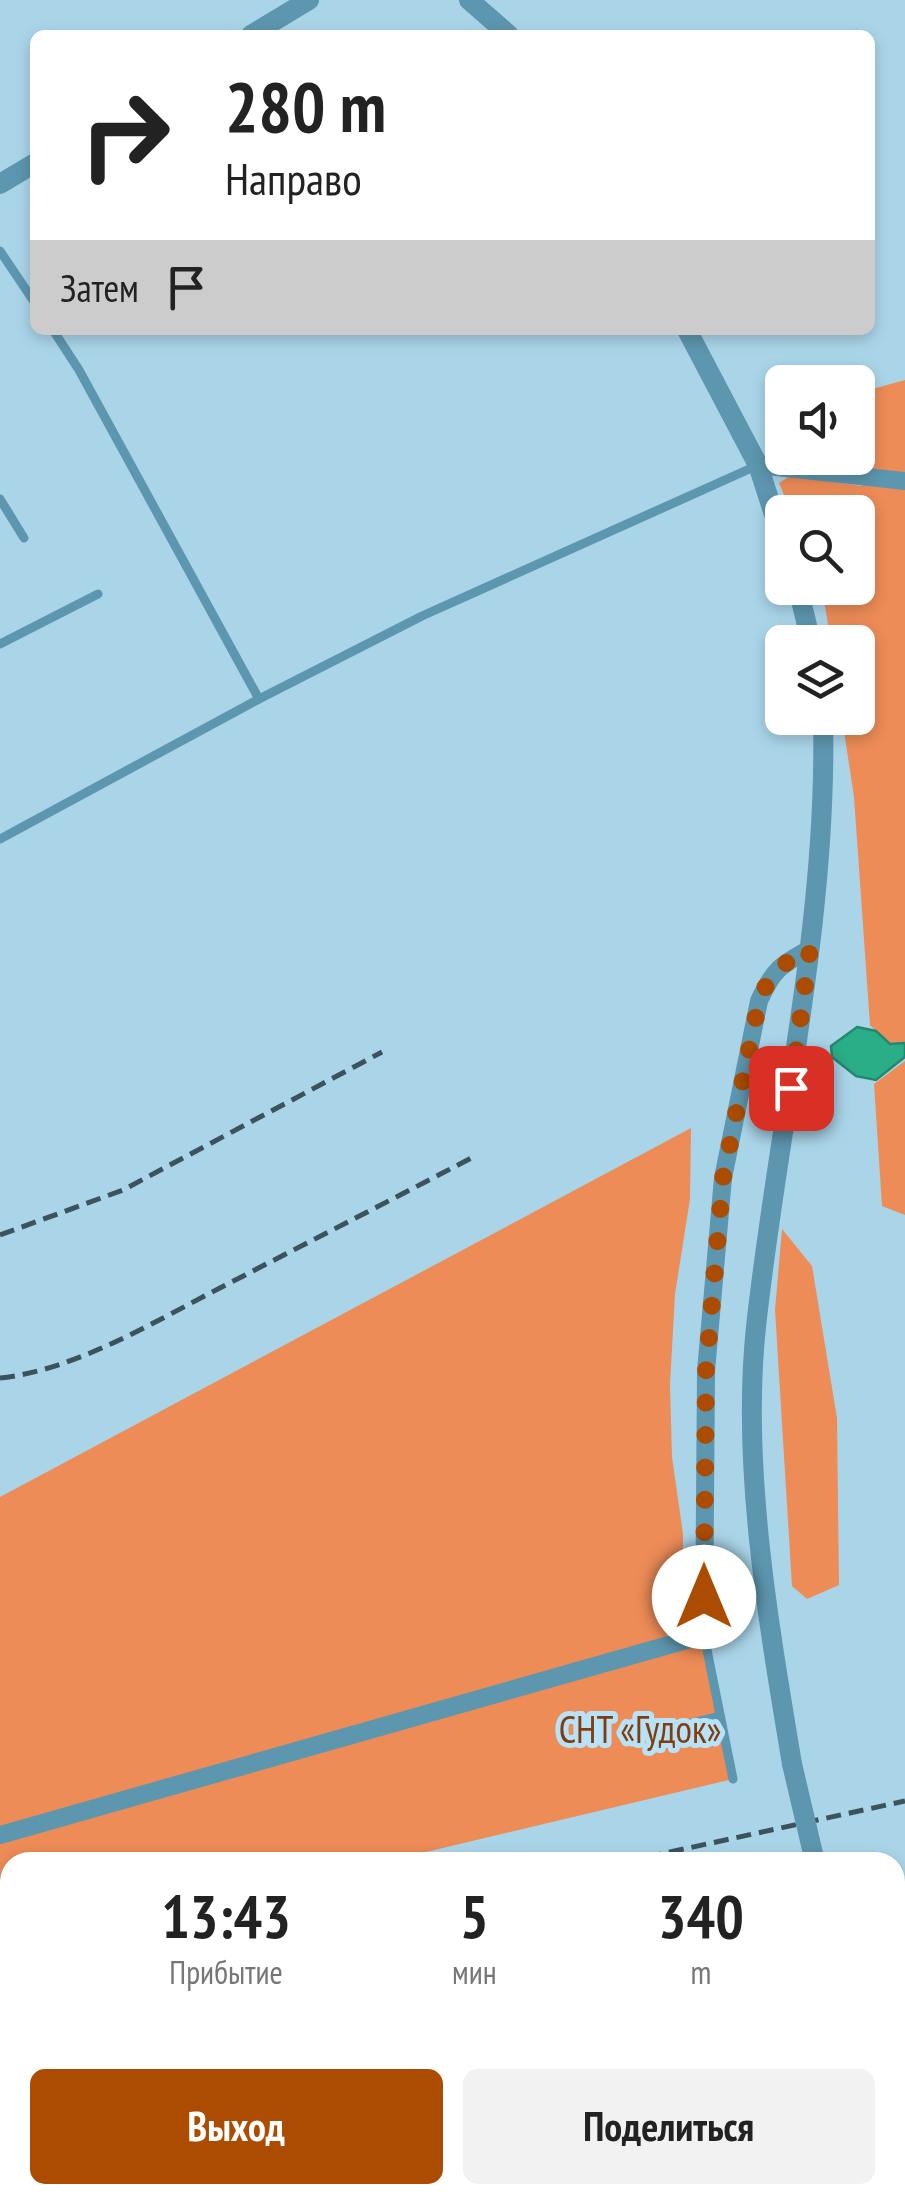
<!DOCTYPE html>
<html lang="ru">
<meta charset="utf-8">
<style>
:root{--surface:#fff;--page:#f2f2f2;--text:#222;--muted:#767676;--accent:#ac4c02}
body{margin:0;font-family:"PT Sans Narrow",sans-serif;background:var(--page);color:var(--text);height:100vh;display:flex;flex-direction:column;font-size:38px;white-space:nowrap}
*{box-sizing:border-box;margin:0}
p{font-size:32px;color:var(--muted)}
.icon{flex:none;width:55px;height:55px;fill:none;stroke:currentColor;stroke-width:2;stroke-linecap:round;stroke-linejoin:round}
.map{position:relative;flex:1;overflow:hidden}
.drawer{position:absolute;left:0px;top:1852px;width:905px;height:352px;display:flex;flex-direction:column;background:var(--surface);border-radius:30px 30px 0 0;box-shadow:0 5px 15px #0003}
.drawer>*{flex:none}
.guide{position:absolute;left:30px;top:30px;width:845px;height:305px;border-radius:15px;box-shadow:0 5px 15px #0003;background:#fff;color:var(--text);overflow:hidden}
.fabs{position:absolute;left:765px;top:365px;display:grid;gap:20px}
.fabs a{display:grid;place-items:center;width:110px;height:110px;border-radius:15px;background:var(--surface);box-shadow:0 5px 15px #0003;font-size:50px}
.pin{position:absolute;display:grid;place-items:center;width:85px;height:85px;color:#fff;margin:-42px;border-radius:20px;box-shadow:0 5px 15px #0006}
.me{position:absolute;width:110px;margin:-55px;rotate:0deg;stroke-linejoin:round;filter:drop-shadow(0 0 8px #0008)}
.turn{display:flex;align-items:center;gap:35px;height:210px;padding:0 30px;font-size:45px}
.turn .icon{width:130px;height:130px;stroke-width:2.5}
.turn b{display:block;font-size:70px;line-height:85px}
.then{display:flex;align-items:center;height:95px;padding:0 30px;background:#0003;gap:20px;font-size:38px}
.eta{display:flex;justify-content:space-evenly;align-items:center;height:170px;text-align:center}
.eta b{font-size:60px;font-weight:700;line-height:70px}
.action{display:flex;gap:20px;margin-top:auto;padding:20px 30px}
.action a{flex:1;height:115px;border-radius:15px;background:var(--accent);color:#fff;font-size:40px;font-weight:700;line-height:115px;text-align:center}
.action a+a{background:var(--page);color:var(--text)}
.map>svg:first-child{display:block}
.green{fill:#ed8c57}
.water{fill:#29ae87;stroke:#25876e;stroke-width:2.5}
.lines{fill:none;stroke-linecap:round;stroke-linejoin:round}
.service{stroke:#5d96af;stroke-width:9}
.minor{stroke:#5d96af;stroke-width:18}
.tertiary{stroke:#5d96af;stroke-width:20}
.rail{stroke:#3c535e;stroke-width:5;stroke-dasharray:15 8;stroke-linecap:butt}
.tertiary-bridge{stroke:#5d96af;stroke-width:20}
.route{stroke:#ac4c02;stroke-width:18;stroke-dasharray:0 32.4}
.labels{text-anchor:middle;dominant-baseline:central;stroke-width:10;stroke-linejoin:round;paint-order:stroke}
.park-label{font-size:38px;fill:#833c0e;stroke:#b7e2f7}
</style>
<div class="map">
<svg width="905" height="2203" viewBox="0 0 905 2203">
<rect width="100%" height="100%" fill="#aad5e9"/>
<g class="green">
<polygon points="905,380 905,1043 889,1044 870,1025 854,797 842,718 858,718 858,642 831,642 822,588 858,588 858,512 791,512 779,483 790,476 862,486 828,458 858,458 858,393"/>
<polygon points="905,1061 905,1215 882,1206 874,1084"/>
<polygon points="691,1128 690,1199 675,1294 670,1385 672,1457 683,1534 683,1588 675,1624 659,1647 704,1635 733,1779 384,1862 10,1862 10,1952 0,1955 0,1497"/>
<polygon points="782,1229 812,1266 837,1418 839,1585 807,1599 792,1586 775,1310"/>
</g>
<polygon class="water" points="857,1027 876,1031 890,1044 905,1043 905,1057 876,1080 856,1076 832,1057 831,1046"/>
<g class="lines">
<g class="service">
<polyline points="0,251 35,303"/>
<polyline points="53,330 79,370 259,699"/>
<polyline points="0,499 24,538"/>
<polyline points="0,644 98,594"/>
<polyline points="0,839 259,699 422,616 756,466"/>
<polyline points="704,1635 733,1779"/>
<polyline points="691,1723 720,1716"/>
<polyline points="178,2203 182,2195"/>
</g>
<g class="minor">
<polyline points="758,465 905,481"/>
<path d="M0 1835 704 1635 706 1371 723 1178 759 1001C773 970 780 965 810 949"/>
</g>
<g class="tertiary">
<polyline points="469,0 509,35"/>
<polyline points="251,35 309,0"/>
<polyline points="0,184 35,163"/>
<polyline points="687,330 758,465 782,539"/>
<polyline points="798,588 811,642"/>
<path d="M792 1764C769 1626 741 1467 756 1327 778 1123 828 924 823 718"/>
<polyline points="892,2195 894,2203"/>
</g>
<g class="rail">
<polyline points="0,1235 123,1190 382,1052"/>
<path d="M0 1378C75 1370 152 1323 218 1289 305 1244 391 1200 477 1155"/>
<polyline points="624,1862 905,1801"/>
<polyline points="0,1998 10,1996"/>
<polyline points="295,2203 299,2195"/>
<polyline points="440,2203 454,2195"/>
</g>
<polyline class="tertiary-bridge" points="792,1764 815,1862"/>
</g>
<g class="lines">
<path class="route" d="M704 1597 706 1371 723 1178 759 1001C772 970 781 965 810 949L791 1088"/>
</g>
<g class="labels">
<g class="park-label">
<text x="640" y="1728">СНТ «Гудок»</text>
</g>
</g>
</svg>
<div class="fabs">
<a><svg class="icon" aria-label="sound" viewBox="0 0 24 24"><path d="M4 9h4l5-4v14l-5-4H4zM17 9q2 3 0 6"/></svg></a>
<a><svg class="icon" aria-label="search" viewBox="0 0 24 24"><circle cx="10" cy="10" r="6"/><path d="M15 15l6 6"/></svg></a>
<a><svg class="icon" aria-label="layers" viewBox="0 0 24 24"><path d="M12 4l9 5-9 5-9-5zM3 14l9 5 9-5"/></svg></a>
</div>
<div class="pin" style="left:791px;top:1088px;background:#d93025"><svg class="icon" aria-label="arrive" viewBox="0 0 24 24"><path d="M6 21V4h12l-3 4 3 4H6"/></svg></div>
<svg class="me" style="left:704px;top:1597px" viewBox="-20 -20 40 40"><circle r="19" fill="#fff"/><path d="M0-13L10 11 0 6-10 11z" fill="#ac4c02"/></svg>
<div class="guide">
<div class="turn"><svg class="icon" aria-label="right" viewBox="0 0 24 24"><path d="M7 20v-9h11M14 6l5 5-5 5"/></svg><div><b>280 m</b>Направо</div></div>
<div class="then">Затем<svg class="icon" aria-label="arrive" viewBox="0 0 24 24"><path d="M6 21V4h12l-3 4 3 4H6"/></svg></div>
</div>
<section class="drawer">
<div class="eta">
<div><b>13:43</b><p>Прибытие</p></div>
<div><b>5</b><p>мин</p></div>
<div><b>340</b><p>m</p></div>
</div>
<div class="action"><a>Выход</a><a>Поделиться</a></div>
</section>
</div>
